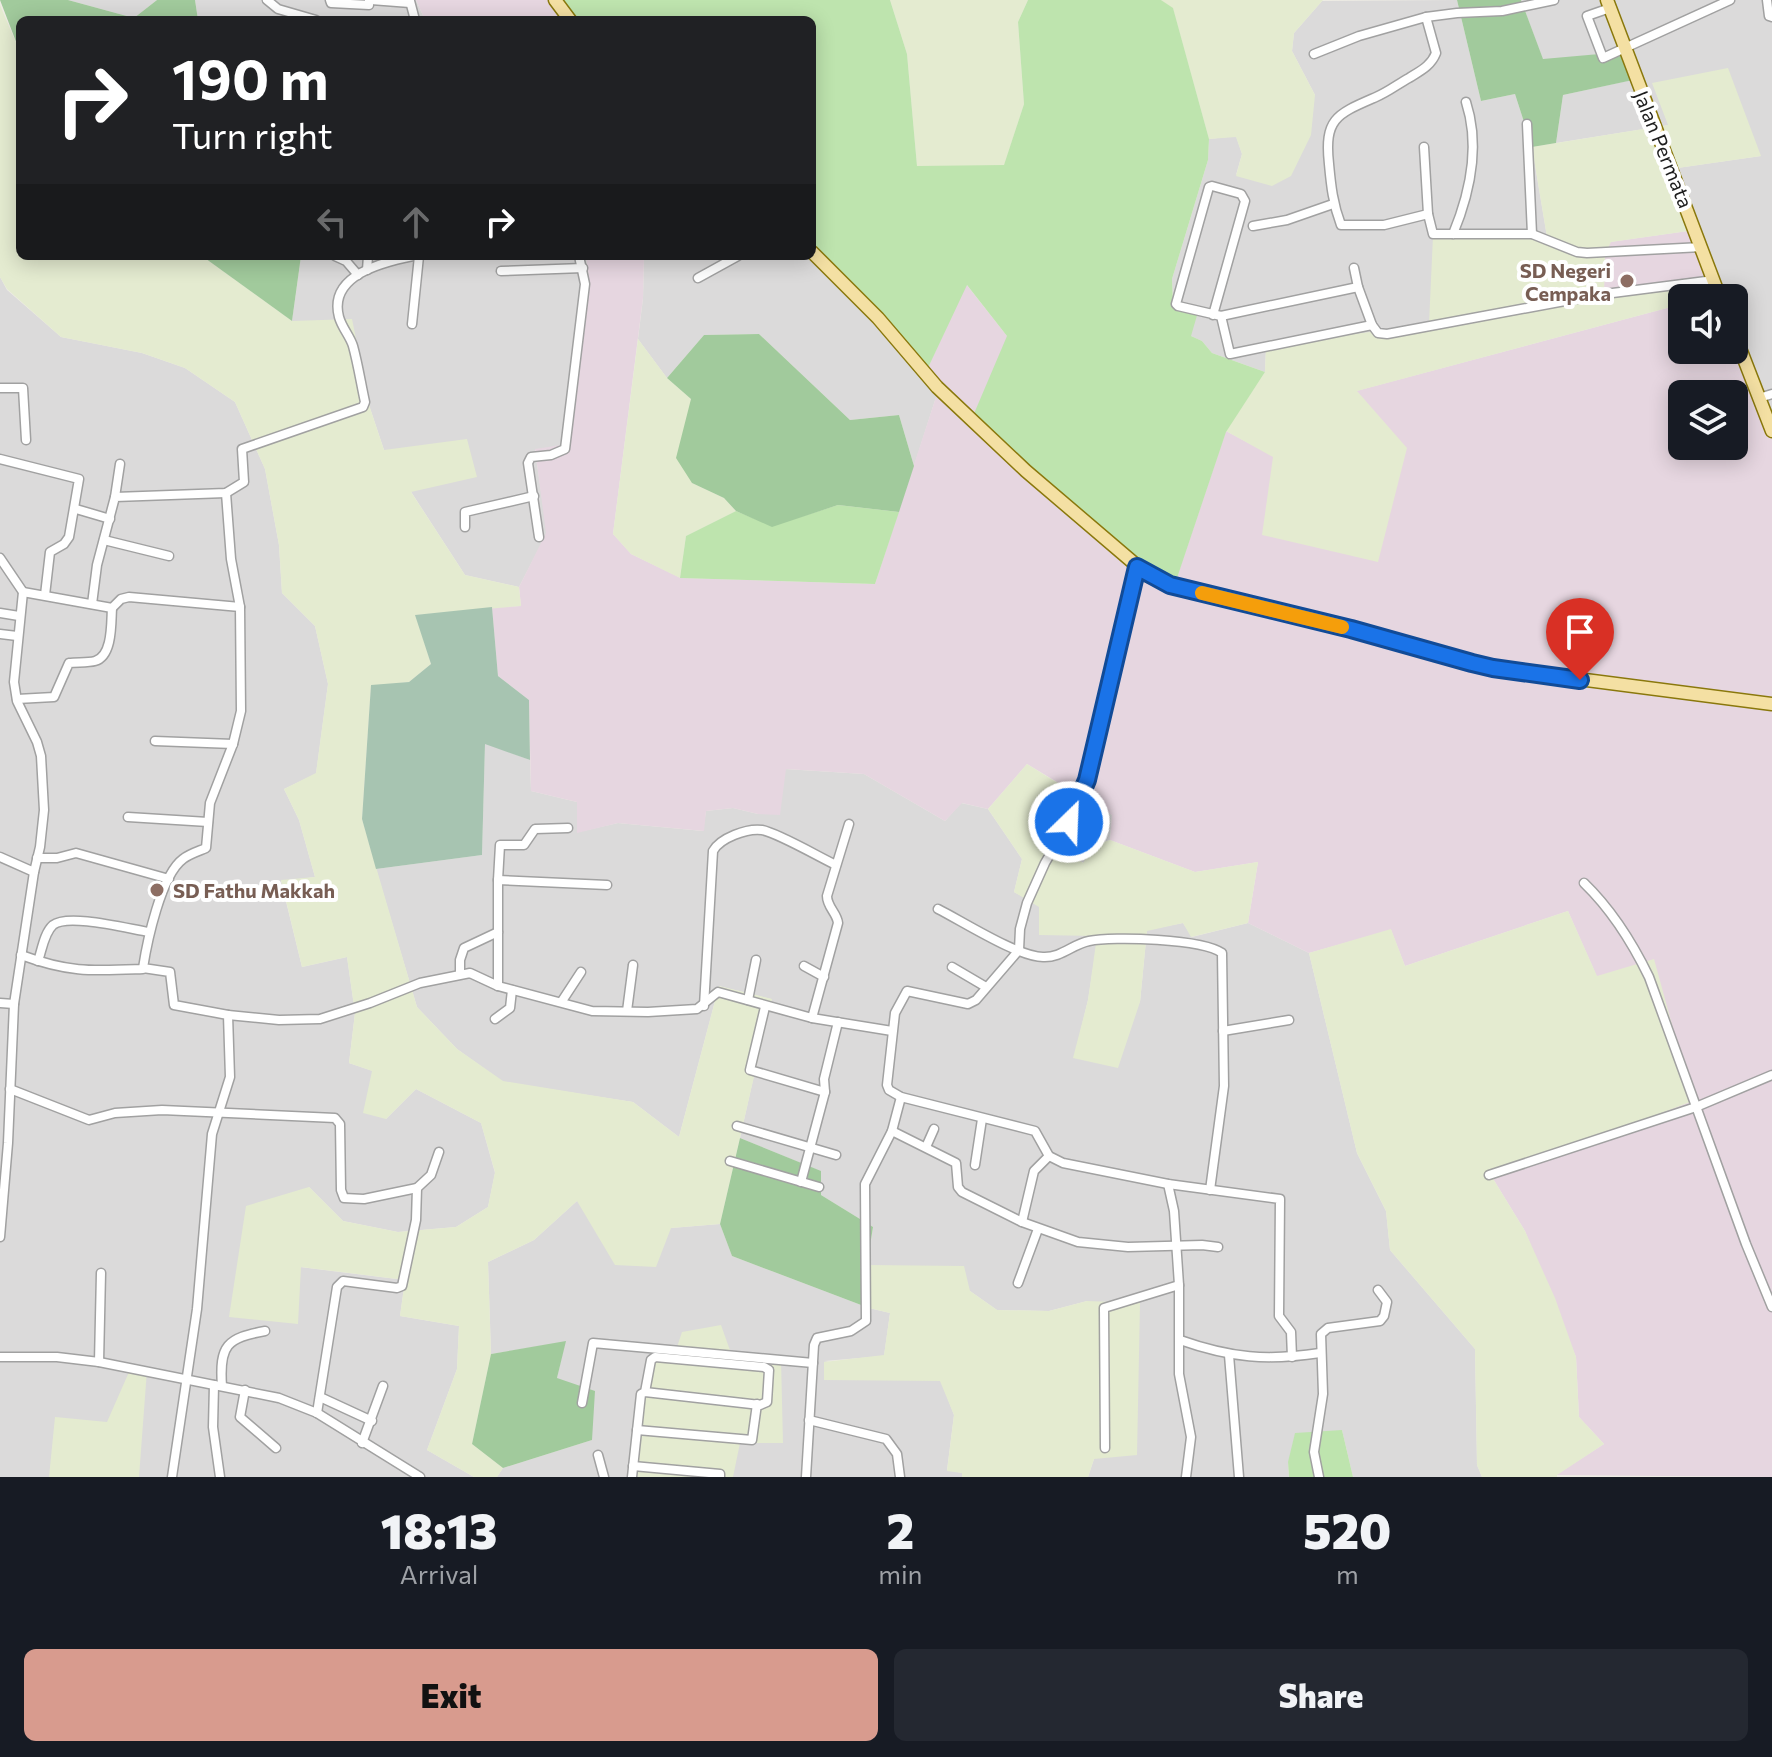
<!DOCTYPE html>
<style>
:root{--surface:#171b24;--page:#242831;--text:#f1f3f6;--muted:#9ea1a6;--accent:#d89b8e}
body{margin:0;font-family:Commissioner,sans-serif;background:var(--page);color:var(--text);height:100vh;display:flex;flex-direction:column;font-size:30px;white-space:nowrap}
*{box-sizing:border-box;margin:0}
p{font-size:26px;color:var(--muted)}
.icon{flex:none;width:44px;height:44px;fill:none;stroke:currentColor;stroke-width:2;stroke-linecap:round;stroke-linejoin:round}
.map{position:relative;height:1477px;overflow:hidden}
.panel{display:flex;flex-direction:column;background:var(--surface);flex:1}
.panel>*{flex:none}
.banner{position:absolute;left:16px;top:16px;width:800px;height:244px;border-radius:12px;box-shadow:0 4px 20px #0003;background:#202124;color:#fff;overflow:hidden}
.fabs{position:absolute;left:1668px;top:284px;display:grid;gap:16px}
.fabs a{display:grid;place-items:center;width:80px;height:80px;border-radius:12px;background:var(--surface);box-shadow:0 4px 20px #0003;font-size:40px}
.pin{position:absolute;display:grid;place-items:center;width:68px;height:68px;color:#fff;margin:-82px -34px;border-radius:50% 50% 50% 0;rotate:-45deg;box-shadow:0 0 8px #0007}
.pin .icon{rotate:45deg}
.me{position:absolute;width:88px;margin:-44px;rotate:24deg;stroke-linejoin:round;filter:drop-shadow(0 0 6px #0008)}
.turn{display:flex;align-items:center;gap:28px;height:168px;padding:0 24px;font-size:36px}
.turn .icon{width:104px;height:104px;stroke-width:2.5}
.turn b{display:block;font-size:56px;line-height:68px}
.lanes{display:flex;align-items:center;height:76px;padding:0 24px;background:#0003;justify-content:center;gap:40px;direction:ltr}
.lanes .off{opacity:.35}
.eta{display:flex;justify-content:space-evenly;align-items:center;height:136px;text-align:center}
.eta b{font-size:48px;font-weight:800;line-height:56px}
.button{display:flex;gap:16px;margin-top:auto;padding:16px 24px}
.button a{flex:1;height:92px;border-radius:12px;background:var(--accent);color:#111;font-size:32px;font-weight:800;line-height:92px;text-align:center}
.button a+a{background:var(--page);color:var(--text)}
.map>svg:first-child{display:block}
.residential{fill:#dbdada}
.industrial{fill:#e6d6e0;fill-rule:evenodd}
.farmland{fill:#e4ebd0}
.grass{fill:#bee4ae}
.forest{fill:#a1ca9c}
.cemetery{fill:#a7c4b1}
.lines{fill:none;stroke-linecap:round;stroke-linejoin:round}
.minor-casing{stroke:#a1a1a1;stroke-width:11}
.primary-casing{stroke:#8a780c;stroke-width:15}
.minor{stroke:#fff;stroke-width:8}
.primary{stroke:#f4e0a3;stroke-width:12}
.route-casing{stroke:#114b97;stroke-width:20}
.route{stroke:#1a73e8;stroke-width:14}
.slow{stroke:#f59e0b;stroke-width:14}
.education-dot{fill:#8d6e63;stroke:#fff;stroke-width:3}
.labels{text-anchor:middle;dominant-baseline:central;stroke-width:8;stroke-linejoin:round;paint-order:stroke}
.street-label{font-size:20px;fill:#1d1d1d;stroke:#fff}
.education-label{font-size:20px;font-weight:bold;fill:#785e54;stroke:#fff;text-anchor:end}
</style>
<div class="map">
<svg width="1772" height="1477" viewBox="0 0 1772 1477">
<rect width="100%" height="100%" fill="#eeece4"/>
<g class="residential">
<polygon points="68,0 157,0 134,18"/>
<polygon points="195,0 416,0 425,20 198,20"/>
<polygon points="1457,0 1481,101 1515,94 1532,147 1548,243 1430,324 1266,347 1265,372 1212,353 1202,341 1191,336 1173,304 1172,279 1208,160 1209,139 1236,136 1242,154 1236,175 1315,95 1292,51 1294,33 1322,1"/>
<polygon points="1521,0 1772,0 1772,424 1734,330 1734,298 1721,298 1670,169 1761,156 1669,125 1556,143 1563,95 1632,80 1622,52 1543,60"/>
<polygon points="301,256 586,256 589,277 568,445 535,450 547,533 519,587 465,575 384,450 370,408 292,321"/>
<polygon points="644,256 812,256 927,370 937,394 914,466 899,415 850,420 759,334 704,335 667,378 638,339 643,298"/>
<polygon points="0,277 7,290 61,337 142,353 185,368 235,402 265,469 279,545 282,593 315,626 328,684 316,774 284,789 299,820 315,877 281,881 302,967 347,957 355,1013 349,1063 373,1071 386,1119 416,1089 481,1123 495,1173 488,1207 456,1227 398,1232 343,1221 309,1187 300,1267 405,1280 400,1316 459,1326 457,1369 427,1450 474,1477 0,1477"/>
<polygon points="485,743 530,760 531,791 577,802 578,832 618,823 703,831 706,811 733,808 758,814 785,769 864,774 945,821 961,803 988,809 1022,859 1014,892 1098,936 1088,1000 1074,1058 1140,1002 1147,930 1183,923 1192,937 1248,923 1309,953 1357,1153 1386,1211 1390,1250 1475,1349 1477,1465 1482,1477 1353,1477 1342,1430 1288,1462 1289,1477 1088,1477 1094,1459 1087,1301 1049,1311 997,1310 970,1291 867,1265 873,1227 821,1195 820,1171 740,1138 771,999 719,986 679,1137 633,1102 503,1082 457,1049 417,1007 376,869 482,855"/>
<polygon points="1077,795 1112,815 1110,840 1095,845 1084,863 1057,848"/>
<polygon points="578,1200 671,1228 720,1224 732,1256 869,1308 890,1313 884,1356 824,1361 941,1381 954,1415 947,1470 962,1473 962,1477 497,1477 503,1468 592,1440 557,1378 565,1342 491,1354 488,1262 534,1240"/>
</g>
<g class="industrial">
<polygon points="416,0 553,0 568,20 425,20"/>
<polygon points="1695,230 1721,298 1702,298 1698,279 1604,291 1605,254 1610,242"/>
<path d="M586 256H644L643 298 613 534 631 554 681 578 875 584 937 394 927 370 966 284 1007 336 1172 592 1226 431 1273 456 1356 391 1682 304V350H1734V330L1772 424V1477L1556 1475 1604 1444 1579 1417 1576 1357 1525 1231 1492 1177 1597 977 1568 911 1405 966 1391 930 1309 953 1248 923 1258 862 1195 872 1110 840 1112 815 1027 764 988 809 962 803 945 821 864 774 786 769 780 815 758 814 733 808 706 811 704 831 618 823 577 833V802L531 791 529 700 498 676 492 607 521 606 519 587 546 533 535 449 568 444 589 277ZM1682 394H1734V446H1682Z"/>
</g>
<g class="farmland">
<polygon points="890,0 1028,0 1018,22 1024,104 1004,166 917,166 907,54"/>
<polygon points="1161,0 1323,0 1294,33 1292,51 1315,95 1311,135 1291,176 1272,186 1236,176 1242,154 1236,137 1209,139 1173,9"/>
<polygon points="0,5 20,52 20,256 202,256 292,321 352,319 370,408 384,450 467,439 477,477 411,492 465,575 519,587 521,606 416,615 431,664 409,682 371,686 362,819 417,1007 457,1049 503,1081 633,1102 679,1137 719,986 772,999 720,1224 671,1228 656,1267 615,1265 577,1201 534,1240 488,1262 491,1354 472,1444 503,1468 497,1477 474,1477 427,1450 457,1369 459,1326 400,1316 405,1280 301,1267 298,1324 229,1317 246,1206 309,1187 343,1221 398,1232 456,1227 488,1207 495,1172 481,1123 416,1089 386,1119 363,1113 372,1071 349,1063 355,1013 347,957 302,967 281,880 315,877 299,820 284,789 316,773 328,684 315,626 282,593 279,545 265,469 235,402 185,368 142,353 61,337 7,289 0,277"/>
<polygon points="1728,68 1761,156 1671,169 1695,230 1611,242 1605,254 1604,291 1698,279 1702,298 1682,298 1682,304 1357,391 1407,448 1378,562 1262,535 1273,457 1226,431 1265,372 1266,346 1429,324 1433,236 1492,231 1548,243 1532,147 1668,125 1652,83"/>
<polygon points="638,339 667,378 691,399 692,483 724,498 736,511 686,536 680,578 631,554 613,534"/>
<polygon points="1027,764 1077,795 1057,848 1083,863 1095,845 1110,840 1195,872 1258,862 1248,923 1191,937 1183,923 1147,931 1140,1002 1118,1068 1073,1058 1088,1000 1097,936 1039,935 1039,907 1014,892 1022,859 988,809"/>
<polygon points="1568,911 1597,976 1654,959 1693,1101 1492,1177 1525,1231 1555,1298 1576,1357 1579,1417 1604,1444 1557,1475 1557,1477 1482,1477 1477,1465 1475,1349 1390,1250 1386,1211 1357,1153 1309,953 1391,929 1405,966"/>
<polygon points="867,1265 964,1266 970,1291 997,1310 1049,1311 1087,1301 1140,1303 1137,1455 1094,1459 1088,1477 962,1477 962,1473 947,1471 954,1415 940,1381 824,1380 824,1362 884,1355 890,1313 869,1308"/>
<polygon points="721,1325 732,1356 781,1360 783,1443 740,1443 733,1477 630,1477 631,1461 656,1351 675,1353 682,1332"/>
<polygon points="147,1370 139,1477 49,1477 55,1417 107,1422 129,1372"/>
</g>
<g class="grass">
<polygon points="553,0 890,0 907,54 917,166 1004,165 1024,104 1018,22 1028,0 1161,0 1173,8 1209,139 1208,160 1172,279 1173,304 1198,312 1191,336 1202,341 1212,353 1265,372 1226,432 1172,593 1137,574 970,423 1007,336 967,285 927,370 812,254 812,20 568,20"/>
<polygon points="838,505 899,512 875,584 680,578 686,536 736,511 772,526"/>
<polygon points="1342,1430 1353,1477 1289,1477 1288,1462 1295,1433"/>
</g>
<g class="forest">
<polygon points="0,0 68,0 134,18 157,0 195,0 198,20 20,20 20,52"/>
<polygon points="1457,0 1521,0 1543,59 1622,52 1633,80 1563,95 1556,143 1532,147 1515,94 1481,101"/>
<polygon points="202,256 301,256 292,321"/>
<polygon points="759,334 850,420 899,415 914,466 899,512 838,505 772,527 736,511 724,498 692,483 676,458 691,399 667,378 704,335"/>
<polygon points="740,1138 821,1171 821,1195 873,1227 867,1265 869,1308 732,1256 720,1224"/>
<polygon points="566,1341 557,1378 595,1391 592,1440 503,1468 472,1444 491,1354"/>
</g>
<polygon class="cemetery" points="492,607 498,676 529,700 530,760 485,744 482,855 376,869 362,819 371,685 409,682 431,664 415,615"/>
<g class="lines">
<g class="minor-casing">
<g id="minor">
<polyline points="267,0 278,9 316,20"/>
<polyline points="330,0 331,3 369,5 369,0"/>
<polyline points="371,0 410,3"/>
<polyline points="1767,0 1769,16 1772,17"/>
<polyline points="410,1 415,20"/>
<polyline points="1610,8 1587,16 1603,58 1730,0"/>
<path d="M1426 17 1436 53C1431 66 1420 71 1409 78 1398 84 1388 92 1376 97 1337 114 1324 118 1329 164 1331 186 1333 204 1341 225H1384L1428 214 1433 234H1532L1577 252 1587 253 1702 247"/>
<polyline points="1314,54 1359,36 1426,17 1457,13 1502,11 1554,0"/>
<polyline points="1527,124 1532,234"/>
<polyline points="1424,147 1428,214"/>
<polyline points="1253,226 1287,220 1333,204"/>
<path d="M1453 234C1470 193 1480 145 1466 102"/>
<polyline points="335,256 346,261 358,275"/>
<polyline points="1354,268 1358,287"/>
<polyline points="367,270 368,256"/>
<polyline points="501,271 583,268"/>
<polyline points="698,278 738,256"/>
<polyline points="1213,315 1245,201 1241,194 1212,186 1209,187 1176,304 1178,306 1221,316 1230,354 1372,325"/>
<polyline points="1221,316 1358,287 1372,325 1378,333 1387,334 1597,295 1714,280"/>
<polyline points="412,324 419,256"/>
<polyline points="0,388 23,388 26,440"/>
<polyline points="1759,398 1772,394"/>
<polyline points="0,459 79,479 69,537 64,544 50,552 45,595"/>
<polyline points="226,493 231,559 240,607"/>
<polyline points="115,497 120,464"/>
<polyline points="76,509 110,519"/>
<polyline points="465,527 465,512 534,496"/>
<polyline points="539,537 528,463 531,457 551,455 565,449 585,284 579,256"/>
<polyline points="104,540 169,556"/>
<polyline points="0,558 23,592 14,682 17,701 37,742 41,756 44,810 40,847 34,872 14,1004 8,1143 0,1237"/>
<polyline points="1137,567 1087,780 1069,822 1045,863 1027,903 1020,929 1019,950 976,1000 968,1004 907,991 895,1013 887,1085 889,1090 901,1097 1035,1131 1049,1156 1063,1163 1168,1184 1280,1199 1279,1316 1291,1332 1292,1357"/>
<path d="M23 592 112 608 121 599 129 597 240 607 241 711 233 744 210 803 206 848C199 851 189 854 183 859 161 875 147 942 143 968L170 972 174 1005 228 1015 230 1077 212 1134 197 1309 172 1477"/>
<path d="M92 604 97 565 115 497 226 493 244 482 242 449 363 407 365 402C361 384 358 364 353 346 350 336 342 328 339 317 328 275 383 262 413 256"/>
<polyline points="0,613 19,616"/>
<polyline points="0,634 17,636"/>
<path d="M17 699 54 697 69 663C77 662 88 663 95 661 113 656 111 622 112 608"/>
<polyline points="155,741 233,744"/>
<polyline points="128,817 208,822"/>
<polyline points="0,857 34,872"/>
<polyline points="37,858 57,858 76,853 169,879"/>
<polyline points="498,880 500,845 524,845 535,829 568,828"/>
<path d="M1584 883C1612 910 1632 942 1649 977L1746 1244 1772 1307"/>
<path d="M938 909C962 921 1018 957 1043 957 1061 958 1073 944 1089 941 1113 936 1203 939 1222 953L1224 1086 1210 1190"/>
<path d="M21 955C70 973 92 971 143 969"/>
<path d="M38 961C42 950 44 933 53 925 68 913 129 929 149 932"/>
<polyline points="804,966 824,977"/>
<polyline points="952,967 986,987"/>
<polyline points="460,974 460,960 464,948 498,932"/>
<polyline points="498,986 498,880 607,885"/>
<polyline points="748,1000 756,960"/>
<polyline points="562,1001 581,972"/>
<polyline points="0,1003 14,1004"/>
<path d="M704 1006 713 851C720 838 747 828 762 830 778 833 819 857 836 865"/>
<polyline points="765,1007 750,1070 825,1092"/>
<polyline points="627,1011 633,965"/>
<polyline points="228,1015 279,1020 320,1019 370,1003 420,983 470,973 498,986 592,1011 648,1012 697,1009 718,992 812,1018 892,1031"/>
<path d="M812 1018 838 923C837 913 827 907 827 896L849 824"/>
<polyline points="495,1019 510,1008 512,990"/>
<polyline points="1223,1031 1289,1020"/>
<polyline points="10,1089 89,1120 115,1113 162,1110 335,1118 340,1124 341,1190 344,1198 364,1199 417,1188"/>
<polyline points="737,1126 836,1155"/>
<polyline points="892,1131 956,1163 958,1187 962,1192 1022,1222 1078,1242 1128,1247 1202,1245 1218,1247"/>
<polyline points="926,1147 934,1129"/>
<polyline points="730,1161 819,1187"/>
<polyline points="975,1165 982,1119"/>
<polyline points="1489,1175 1696,1107 1772,1075"/>
<polyline points="801,1182 825,1092 824,1079 838,1022"/>
<polyline points="1168,1184 1174,1211 1179,1285 1179,1374 1191,1437 1186,1477"/>
<polyline points="1022,1222 1034,1171 1049,1156"/>
<polyline points="1018,1283 1038,1229"/>
<path d="M1180 1340C1231 1358 1267 1361 1320 1353"/>
<polyline points="1229,1355 1239,1477"/>
<polyline points="0,1357 57,1357 99,1362 279,1398 317,1413 420,1477"/>
<polyline points="99,1362 101,1273"/>
<polyline points="214,1385 213,1427 220,1477"/>
<path d="M222 1386C219 1345 227 1338 265 1331"/>
<polyline points="245,1390 240,1417 276,1448"/>
<polyline points="320,1397 372,1421"/>
<polyline points="582,1403 593,1343 813,1363"/>
<polyline points="317,1413 337,1287 343,1281 397,1288 402,1286 416,1220 417,1188 431,1175 439,1152"/>
<polyline points="809,1420 886,1439 897,1454 900,1477"/>
<polyline points="637,1430 752,1440 757,1404"/>
<polyline points="362,1443 383,1386"/>
<polyline points="1105,1448 1104,1308 1179,1285"/>
<polyline points="598,1455 604,1477"/>
<polyline points="633,1466 720,1474 720,1477"/>
<polyline points="632,1477 641,1394 645,1392 651,1360 655,1357 764,1367 769,1370 767,1402 760,1405 645,1392"/>
<polyline points="806,1477 814,1345 817,1338 851,1331 866,1321 865,1184 892,1131 901,1097"/>
<polyline points="1319,1477 1314,1452 1323,1394 1321,1334 1328,1328 1380,1321 1384,1316 1387,1302 1378,1290"/>
</g>
</g>
<g class="primary-casing">
<g id="primary">
<polyline points="555,0 570,20"/>
<polyline points="1607,0 1720,298"/>
<polyline points="812,252 878,318 937,387 1026,471 1149,576 1170,585 1351,629 1493,668 1772,704"/>
<polyline points="1734,333 1772,431"/>
</g>
</g>
<use href="#minor" class="minor"/>
<use href="#primary" class="primary"/>
</g>
<g class="lines">
<g class="route-casing">
<polyline id="route" points="1069,822 1087,780 1137,567 1170,585 1351,629 1472,663 1493,668 1580,680"/>
</g>
<use href="#route" class="route"/>
<polyline class="slow" points="1202,593 1342,627"/>
</g>
<g class="education-dot">
<circle cx="1627" cy="281" r="8"/>
<circle cx="157" cy="890" r="8"/>
</g>
<g class="labels">
<g class="street-label">
<text transform="translate(1664 149) rotate(68)">Jalan Permata</text>
</g>
<g class="education-label">
<text x="1611" y="270">SD Negeri<tspan x="1611" dy="23">Cempaka</tspan></text>
<text x="173" y="890" text-anchor="start">SD Fathu Makkah</text>
</g>
</g>
</svg>
<div class="fabs">
<a><svg class="icon" aria-label="sound" viewBox="0 0 24 24"><path d="M4 9h4l5-4v14l-5-4H4zM17 9q2 3 0 6"/></svg></a>
<a><svg class="icon" aria-label="layers" viewBox="0 0 24 24"><path d="M12 4l9 5-9 5-9-5zM3 14l9 5 9-5"/></svg></a>
</div>
<div class="pin" style="left:1580px;top:680px;background:#d93025"><svg class="icon" aria-label="arrive" viewBox="0 0 24 24"><path d="M6 21V4h12l-3 4 3 4H6"/></svg></div>
<svg class="me" style="left:1069px;top:822px" viewBox="-20 -20 40 40"><circle r="17" fill="#1a73e8" stroke="#fff" stroke-width="3"/><path d="M0-11L8 9 0 5-8 9z" fill="#fff"/></svg>
<div class="banner">
<div class="turn"><svg class="icon" aria-label="right" viewBox="0 0 24 24"><path d="M7 20v-9h11M14 6l5 5-5 5"/></svg><div><b>190 m</b>Turn right</div></div>
<div class="lanes"><svg class="icon off" aria-label="left" viewBox="0 0 24 24"><path d="M17 20v-9H6M10 6l-5 5 5 5"/></svg><svg class="icon off" aria-label="ahead" viewBox="0 0 24 24"><path d="M12 20V5M6 11l6-6 6 6"/></svg><svg class="icon" aria-label="right" viewBox="0 0 24 24"><path d="M7 20v-9h11M14 6l5 5-5 5"/></svg></div>
</div>
</div>
<section class="panel">
<div class="eta">
<div><b>18:13</b><p>Arrival</p></div>
<div><b>2</b><p>min</p></div>
<div><b>520</b><p>m</p></div>
</div>
<div class="button"><a>Exit</a><a>Share</a></div>
</section>
